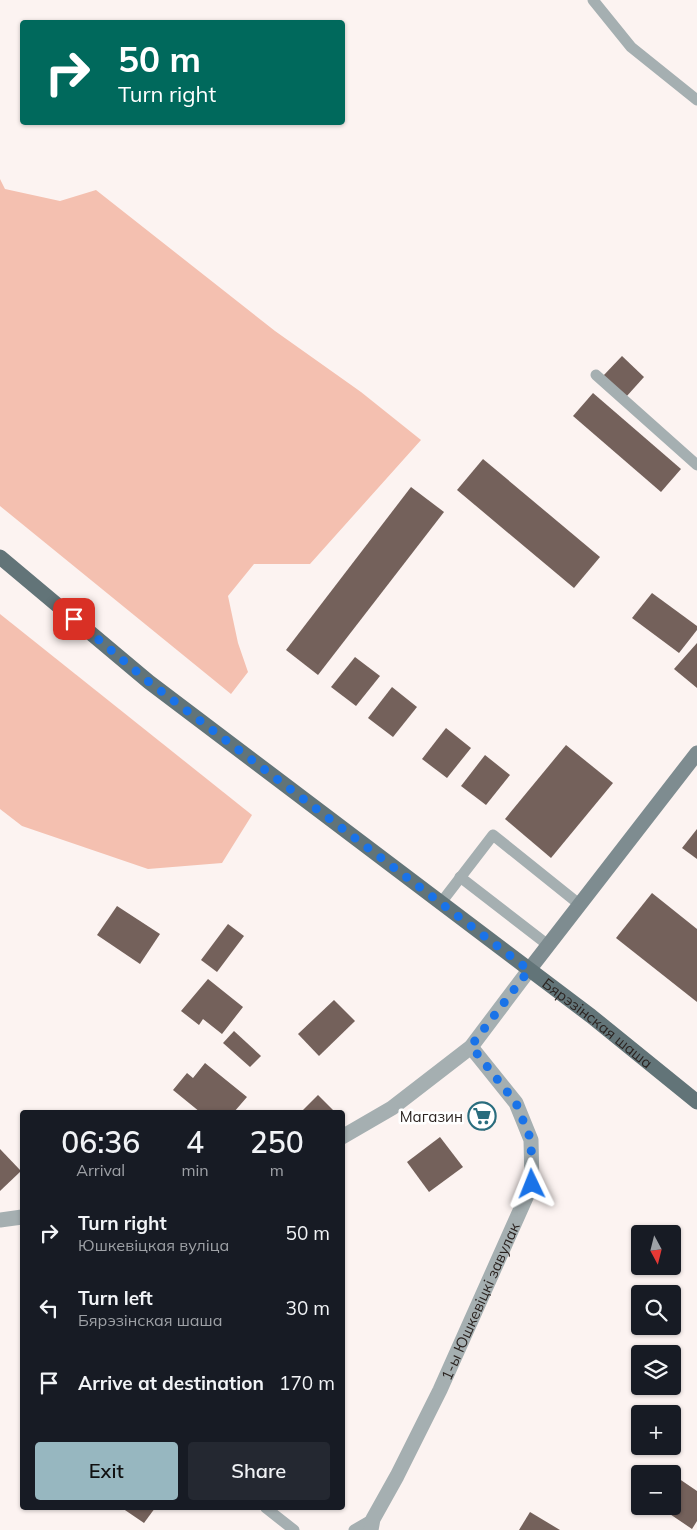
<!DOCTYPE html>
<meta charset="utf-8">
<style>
:root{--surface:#171b24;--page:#242831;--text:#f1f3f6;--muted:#9ea1a6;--accent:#97b7c0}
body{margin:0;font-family:Mulish,sans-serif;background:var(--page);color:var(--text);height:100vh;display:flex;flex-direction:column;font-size:19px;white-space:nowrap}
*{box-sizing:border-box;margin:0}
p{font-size:16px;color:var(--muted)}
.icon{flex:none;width:28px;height:28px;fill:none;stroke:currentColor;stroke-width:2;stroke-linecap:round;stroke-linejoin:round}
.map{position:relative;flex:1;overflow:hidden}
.sheet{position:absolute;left:20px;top:1110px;width:325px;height:400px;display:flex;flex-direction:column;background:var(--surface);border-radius:5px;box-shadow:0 1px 4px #0004}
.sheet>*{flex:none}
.hud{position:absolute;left:20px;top:20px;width:325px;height:105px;border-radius:5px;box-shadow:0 1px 4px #0004;background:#00695c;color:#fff;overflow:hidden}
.needle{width:32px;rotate:173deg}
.tools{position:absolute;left:631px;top:1225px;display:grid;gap:10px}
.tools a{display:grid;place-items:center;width:50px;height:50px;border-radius:5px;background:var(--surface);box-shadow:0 1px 4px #0004;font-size:25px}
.pin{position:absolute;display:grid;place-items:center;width:42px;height:42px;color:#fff;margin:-21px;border-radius:10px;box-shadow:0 2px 8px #0006}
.me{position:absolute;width:55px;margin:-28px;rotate:358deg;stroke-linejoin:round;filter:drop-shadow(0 0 4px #0008)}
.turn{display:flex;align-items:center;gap:18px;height:105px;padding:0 15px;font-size:22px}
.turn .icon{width:65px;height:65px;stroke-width:2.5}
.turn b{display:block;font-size:35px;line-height:42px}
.eta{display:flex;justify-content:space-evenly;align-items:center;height:85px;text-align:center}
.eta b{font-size:30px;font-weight:600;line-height:35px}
.cta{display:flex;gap:10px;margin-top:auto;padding:10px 15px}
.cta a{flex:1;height:58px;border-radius:5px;background:var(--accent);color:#111;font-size:20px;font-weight:600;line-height:58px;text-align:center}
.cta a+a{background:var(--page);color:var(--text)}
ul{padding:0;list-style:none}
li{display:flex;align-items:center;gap:15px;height:75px;padding:0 15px}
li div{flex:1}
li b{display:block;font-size:19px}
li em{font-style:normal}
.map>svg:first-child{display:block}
.green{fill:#f4c0b0}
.building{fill:#74615b}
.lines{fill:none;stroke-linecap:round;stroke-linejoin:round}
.lane{stroke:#a5afb1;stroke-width:11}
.street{stroke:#a5afb1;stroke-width:15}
.secondary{stroke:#7e8c90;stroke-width:15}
.primary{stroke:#627478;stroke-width:15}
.route{stroke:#1a73e8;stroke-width:9;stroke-dasharray:0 16.2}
.labels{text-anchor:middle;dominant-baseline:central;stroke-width:5;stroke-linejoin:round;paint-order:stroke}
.street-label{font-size:15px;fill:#2b2320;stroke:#fff}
.poi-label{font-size:15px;fill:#2b2320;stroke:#fff;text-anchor:end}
</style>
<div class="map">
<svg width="697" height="1530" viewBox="0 0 697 1530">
<rect width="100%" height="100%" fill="#fcf3f1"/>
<g class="green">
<polygon points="0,179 5,189 60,201 96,190 275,331 361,392 421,440 310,564 254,564 228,596 238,643 248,672 231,694 0,506"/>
<polygon points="0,614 252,815 222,863 148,869 22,826 0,809"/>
</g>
<g class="building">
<polygon points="622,356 644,377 626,397 603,376"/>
<polygon points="593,393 681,469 661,492 573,416"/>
<polygon points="483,459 600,557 574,588 457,490"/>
<polygon points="411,487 444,512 318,675 286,650"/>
<polygon points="652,593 697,626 697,630 679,653 632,618"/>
<polygon points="697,643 697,688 674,669"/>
<polygon points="355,657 380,676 356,706 331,687"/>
<polygon points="392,687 417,707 393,737 368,718"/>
<polygon points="446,728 471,748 447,778 422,759"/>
<polygon points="566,745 613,783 551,858 505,819"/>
<polygon points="485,755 510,775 486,805 461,786"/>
<polygon points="697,829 697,859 682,848"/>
<polygon points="652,893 697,929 697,1002 616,938"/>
<polygon points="117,906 160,934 140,964 97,935"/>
<polygon points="228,924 244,936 217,972 201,960"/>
<polygon points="208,979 243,1007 222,1034 203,1019 199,1025 181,1011"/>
<polygon points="334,1000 355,1021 319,1056 298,1034"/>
<polygon points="234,1031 261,1056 250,1067 223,1043"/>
<polygon points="205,1063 247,1097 234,1112 200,1112 173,1090 187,1073 193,1078"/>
<polygon points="318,1095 335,1112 301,1112"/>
<polygon points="480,1102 496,1122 484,1131 469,1110"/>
<polygon points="440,1137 463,1167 429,1192 407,1162"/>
<polygon points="0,1149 21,1171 0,1191"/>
<polygon points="672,1474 697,1491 697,1521 692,1529 658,1506 672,1506"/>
<polygon points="122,1508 155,1508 144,1523"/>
<polygon points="530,1512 560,1530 519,1530"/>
</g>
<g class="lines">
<g class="lane">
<polyline points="593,0 631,47 697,100"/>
<polyline points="596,375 697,465"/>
<polyline points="460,877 548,945"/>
<polyline points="440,904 493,835 579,904"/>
<polyline points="266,1508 294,1530"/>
<polyline points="354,1530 373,1519"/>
</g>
<g class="street">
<polyline points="342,1137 392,1108 471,1047 529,970"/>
<polyline points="0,1220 22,1217"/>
<path id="s1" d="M371 1530 373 1519 397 1476 440 1390 532 1184 531 1140 516 1103 471 1047"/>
</g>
<polyline class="secondary" points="529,970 697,753"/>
<path class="primary" id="s2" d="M0 557 149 682 591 1016 697 1102"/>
</g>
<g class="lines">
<polyline class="route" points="74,619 149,682 529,970 471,1046 516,1103 531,1140 532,1184"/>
</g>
<defs>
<g id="supermarket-ring" transform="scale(1.4375)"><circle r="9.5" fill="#fff" stroke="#296d7e" stroke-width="1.5"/><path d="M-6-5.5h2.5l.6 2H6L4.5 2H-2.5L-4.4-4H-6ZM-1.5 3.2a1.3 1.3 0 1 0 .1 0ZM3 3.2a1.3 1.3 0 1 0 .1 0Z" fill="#296d7e"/></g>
</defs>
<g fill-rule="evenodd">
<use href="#supermarket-ring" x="482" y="1116"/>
</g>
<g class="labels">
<g class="street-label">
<text stroke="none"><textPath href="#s2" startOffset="758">Бярэзінская шаша</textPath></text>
<text stroke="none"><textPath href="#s1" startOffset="254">1-ы Юшкевіцкі завулак</textPath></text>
</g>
<g class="poi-label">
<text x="463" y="1116">Магазин</text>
</g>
</g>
</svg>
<div class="tools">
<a><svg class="needle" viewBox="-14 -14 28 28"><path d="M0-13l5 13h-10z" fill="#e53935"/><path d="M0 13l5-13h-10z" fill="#9ea1a6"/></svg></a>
<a><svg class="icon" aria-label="search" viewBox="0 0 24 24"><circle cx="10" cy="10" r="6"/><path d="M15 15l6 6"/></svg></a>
<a><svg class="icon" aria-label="layers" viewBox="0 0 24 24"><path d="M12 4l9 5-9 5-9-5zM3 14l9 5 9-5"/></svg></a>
<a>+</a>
<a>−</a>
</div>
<div class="pin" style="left:74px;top:619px;background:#d93025"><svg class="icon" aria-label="arrive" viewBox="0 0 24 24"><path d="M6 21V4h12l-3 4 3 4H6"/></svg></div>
<svg class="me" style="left:532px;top:1184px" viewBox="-20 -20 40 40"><path d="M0-17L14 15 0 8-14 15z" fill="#1a73e8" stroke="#fff" stroke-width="4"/></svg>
<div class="hud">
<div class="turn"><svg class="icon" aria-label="right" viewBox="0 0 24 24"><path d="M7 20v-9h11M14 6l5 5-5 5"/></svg><div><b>50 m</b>Turn right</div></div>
</div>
<section class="sheet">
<div class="eta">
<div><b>06:36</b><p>Arrival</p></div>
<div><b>4</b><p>min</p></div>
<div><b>250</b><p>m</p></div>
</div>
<ul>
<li><svg class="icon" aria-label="right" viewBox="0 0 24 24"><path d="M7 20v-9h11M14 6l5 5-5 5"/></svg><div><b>Turn right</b><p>Юшкевіцкая вуліца</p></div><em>50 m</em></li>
<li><svg class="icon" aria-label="left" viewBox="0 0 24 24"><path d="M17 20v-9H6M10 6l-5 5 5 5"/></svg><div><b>Turn left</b><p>Бярэзінская шаша</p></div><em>30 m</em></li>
<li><svg class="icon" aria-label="arrive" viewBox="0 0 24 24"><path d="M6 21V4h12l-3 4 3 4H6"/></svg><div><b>Arrive at destination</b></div><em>170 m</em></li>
</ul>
<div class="cta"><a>Exit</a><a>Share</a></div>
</section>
</div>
